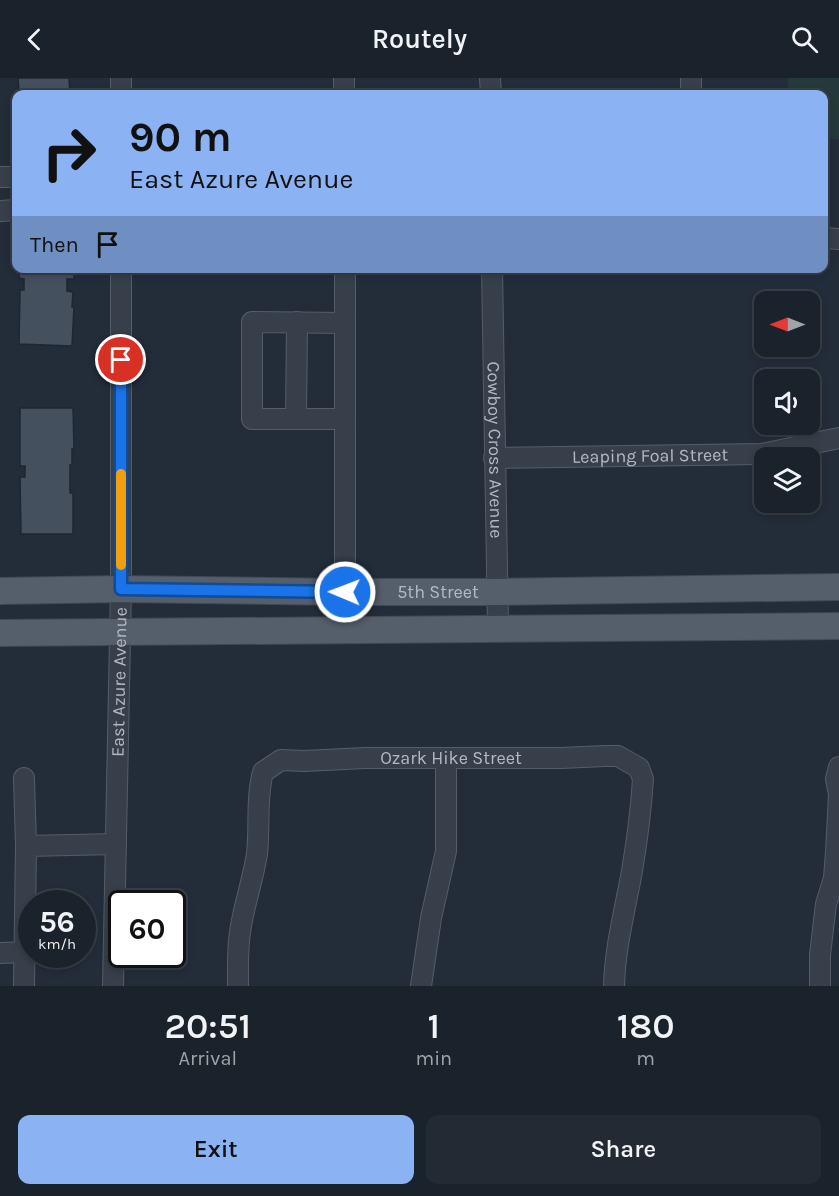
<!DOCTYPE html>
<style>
:root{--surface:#1a222c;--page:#232a34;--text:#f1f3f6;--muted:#9fa4a9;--line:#383f48;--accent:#8bb3f3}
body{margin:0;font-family:Karla,sans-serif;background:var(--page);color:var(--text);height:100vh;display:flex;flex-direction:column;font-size:22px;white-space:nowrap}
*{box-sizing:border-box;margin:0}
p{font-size:20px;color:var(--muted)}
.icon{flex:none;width:33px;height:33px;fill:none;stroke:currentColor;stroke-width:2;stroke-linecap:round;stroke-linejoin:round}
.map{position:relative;height:908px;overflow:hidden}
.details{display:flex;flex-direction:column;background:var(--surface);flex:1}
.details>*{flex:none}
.banner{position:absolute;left:12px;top:12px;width:816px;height:183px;border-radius:12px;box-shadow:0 3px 9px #0003,0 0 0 2px var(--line);background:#8bb3f3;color:#111;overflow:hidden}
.needle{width:39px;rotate:270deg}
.buttons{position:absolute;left:754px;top:213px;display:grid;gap:12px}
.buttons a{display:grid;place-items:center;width:66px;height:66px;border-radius:12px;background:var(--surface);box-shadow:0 3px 9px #0003,0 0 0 2px var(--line);font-size:30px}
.speed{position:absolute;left:18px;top:812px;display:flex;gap:12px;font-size:30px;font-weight:700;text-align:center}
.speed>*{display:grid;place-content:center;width:78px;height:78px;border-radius:50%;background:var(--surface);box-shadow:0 3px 9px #0003,0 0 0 2px var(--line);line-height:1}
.speed small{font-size:15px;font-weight:400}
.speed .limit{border:3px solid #111;border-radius:9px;background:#fff;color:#111}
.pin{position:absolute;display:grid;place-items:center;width:51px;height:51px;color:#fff;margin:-26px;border:3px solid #fff;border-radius:50%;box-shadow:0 2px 6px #0007}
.me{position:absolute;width:66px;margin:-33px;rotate:271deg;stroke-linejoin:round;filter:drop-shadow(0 0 4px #0008)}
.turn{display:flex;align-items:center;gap:21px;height:126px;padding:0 18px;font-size:27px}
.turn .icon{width:78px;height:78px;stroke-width:2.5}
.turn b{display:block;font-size:42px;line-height:51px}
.then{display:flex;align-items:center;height:57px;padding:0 18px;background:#0003;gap:12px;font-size:22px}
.eta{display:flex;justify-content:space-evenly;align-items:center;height:102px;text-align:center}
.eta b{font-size:36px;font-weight:600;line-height:42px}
.action{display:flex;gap:12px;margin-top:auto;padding:12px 18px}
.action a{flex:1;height:69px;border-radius:12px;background:var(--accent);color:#111;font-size:24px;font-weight:600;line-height:69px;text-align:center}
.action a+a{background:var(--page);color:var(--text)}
header{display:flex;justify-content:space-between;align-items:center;height:78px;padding:0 18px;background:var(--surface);font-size:27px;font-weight:600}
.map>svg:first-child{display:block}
.green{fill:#25393b}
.building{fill:#45505e;stroke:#1e2631;stroke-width:1.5}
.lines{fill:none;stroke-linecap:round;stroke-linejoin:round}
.minor-casing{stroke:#555d68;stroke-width:22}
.major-casing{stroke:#404853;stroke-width:28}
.minor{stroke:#373f4b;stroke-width:20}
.major{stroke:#555e6b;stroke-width:26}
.route-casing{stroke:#114b97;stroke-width:15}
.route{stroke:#1a73e8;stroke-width:10}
.slow{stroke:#f59e0b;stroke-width:10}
.labels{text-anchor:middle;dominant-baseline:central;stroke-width:4.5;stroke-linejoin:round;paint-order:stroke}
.street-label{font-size:18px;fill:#b2bac6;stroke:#1c242f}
</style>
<header><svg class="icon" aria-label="back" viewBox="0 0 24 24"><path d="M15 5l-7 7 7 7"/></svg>Routely<svg class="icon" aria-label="search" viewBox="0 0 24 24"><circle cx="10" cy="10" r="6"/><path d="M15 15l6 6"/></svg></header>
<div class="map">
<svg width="839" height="908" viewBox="0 0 839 908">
<rect width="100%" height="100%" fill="#232d3a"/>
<polygon class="green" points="788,0 839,0 839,61 824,61 824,16 788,16"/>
<g class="building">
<polygon points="18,0 69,0 70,16 23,16 23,14 19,14"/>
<polygon points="19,190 74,190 74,201 67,201 67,213 73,214 72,229 74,229 72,268 19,266 20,212 24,212 24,201 19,200"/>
<polygon points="20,330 73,330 74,371 72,371 72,387 70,387 70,415 73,415 73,456 21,456 20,399 25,399 25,388 20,388"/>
</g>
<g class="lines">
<g class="minor-casing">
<g id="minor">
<polyline points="121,0 121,16"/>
<polyline points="490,0 491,16"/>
<polyline points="691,0 691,16"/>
<polyline points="344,16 344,0"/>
<polyline points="0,99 16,99"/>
<polyline points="0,133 16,132"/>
<polyline points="824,160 839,161"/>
<polyline points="345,190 345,514"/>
<path id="s1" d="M492 190 498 551"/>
<polyline points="296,341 297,244"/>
<polyline points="345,341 252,341 252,244 345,245"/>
<path id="s2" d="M494 380 762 376 839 360"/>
<polyline points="24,700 26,768"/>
<polyline points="0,875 25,874"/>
<polyline points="24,908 26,768 116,766"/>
<path id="s3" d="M113 908 121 511V190"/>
<path id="s4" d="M238 908C238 888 237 868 241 848 245 824 253 801 257 776 260 749 256 720 263 694L281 682 304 683 365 680H561L605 678H618L639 690 643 701C641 732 637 763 632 793 625 832 615 869 614 908"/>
<polyline points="421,908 431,840 446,773 446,680"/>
<polyline points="820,908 820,877 823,851 826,826 834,800 836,774 839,716 836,701 839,689"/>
</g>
</g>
<g class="major-casing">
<g id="major">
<path id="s5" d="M0 513 121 511 345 514H497L839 509"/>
<polyline points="0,555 839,548"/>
</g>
</g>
<use href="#minor" class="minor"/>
<use href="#major" class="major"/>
</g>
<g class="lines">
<g class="route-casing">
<polyline id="route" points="121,282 121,511 345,514"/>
</g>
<use href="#route" class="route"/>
<polyline class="slow" points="121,487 121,396"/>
</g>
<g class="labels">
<g class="street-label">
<text stroke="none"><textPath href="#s1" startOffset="182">Cowboy Cross Avenue</textPath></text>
<text stroke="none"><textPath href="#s2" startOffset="156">Leaping Foal Street</textPath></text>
<text stroke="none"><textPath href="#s5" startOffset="438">5th Street</textPath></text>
<text stroke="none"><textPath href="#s3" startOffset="304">East Azure Avenue</textPath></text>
<text stroke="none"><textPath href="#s4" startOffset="408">Ozark Hike Street</textPath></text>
</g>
</g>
</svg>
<div class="buttons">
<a><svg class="needle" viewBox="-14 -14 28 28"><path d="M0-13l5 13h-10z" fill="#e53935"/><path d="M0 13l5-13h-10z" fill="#9fa4a9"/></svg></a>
<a><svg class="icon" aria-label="sound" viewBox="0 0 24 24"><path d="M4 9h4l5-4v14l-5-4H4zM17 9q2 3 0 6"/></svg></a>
<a><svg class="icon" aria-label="layers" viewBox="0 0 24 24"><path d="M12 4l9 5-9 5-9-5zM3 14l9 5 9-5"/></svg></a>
</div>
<div class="speed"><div>56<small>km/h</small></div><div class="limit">60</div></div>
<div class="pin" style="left:121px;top:282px;background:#d93025"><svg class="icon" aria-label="arrive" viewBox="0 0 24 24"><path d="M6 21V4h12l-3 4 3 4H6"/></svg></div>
<svg class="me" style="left:345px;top:514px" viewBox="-20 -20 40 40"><circle r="17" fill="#1a73e8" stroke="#fff" stroke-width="3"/><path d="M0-11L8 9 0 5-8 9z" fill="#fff"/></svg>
<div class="banner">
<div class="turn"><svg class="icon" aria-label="right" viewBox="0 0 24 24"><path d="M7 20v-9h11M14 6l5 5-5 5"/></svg><div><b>90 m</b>East Azure Avenue</div></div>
<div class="then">Then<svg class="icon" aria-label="arrive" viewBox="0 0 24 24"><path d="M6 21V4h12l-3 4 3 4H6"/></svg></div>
</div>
</div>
<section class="details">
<div class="eta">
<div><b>20:51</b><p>Arrival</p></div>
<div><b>1</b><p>min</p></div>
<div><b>180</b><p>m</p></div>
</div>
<div class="action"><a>Exit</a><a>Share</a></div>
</section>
